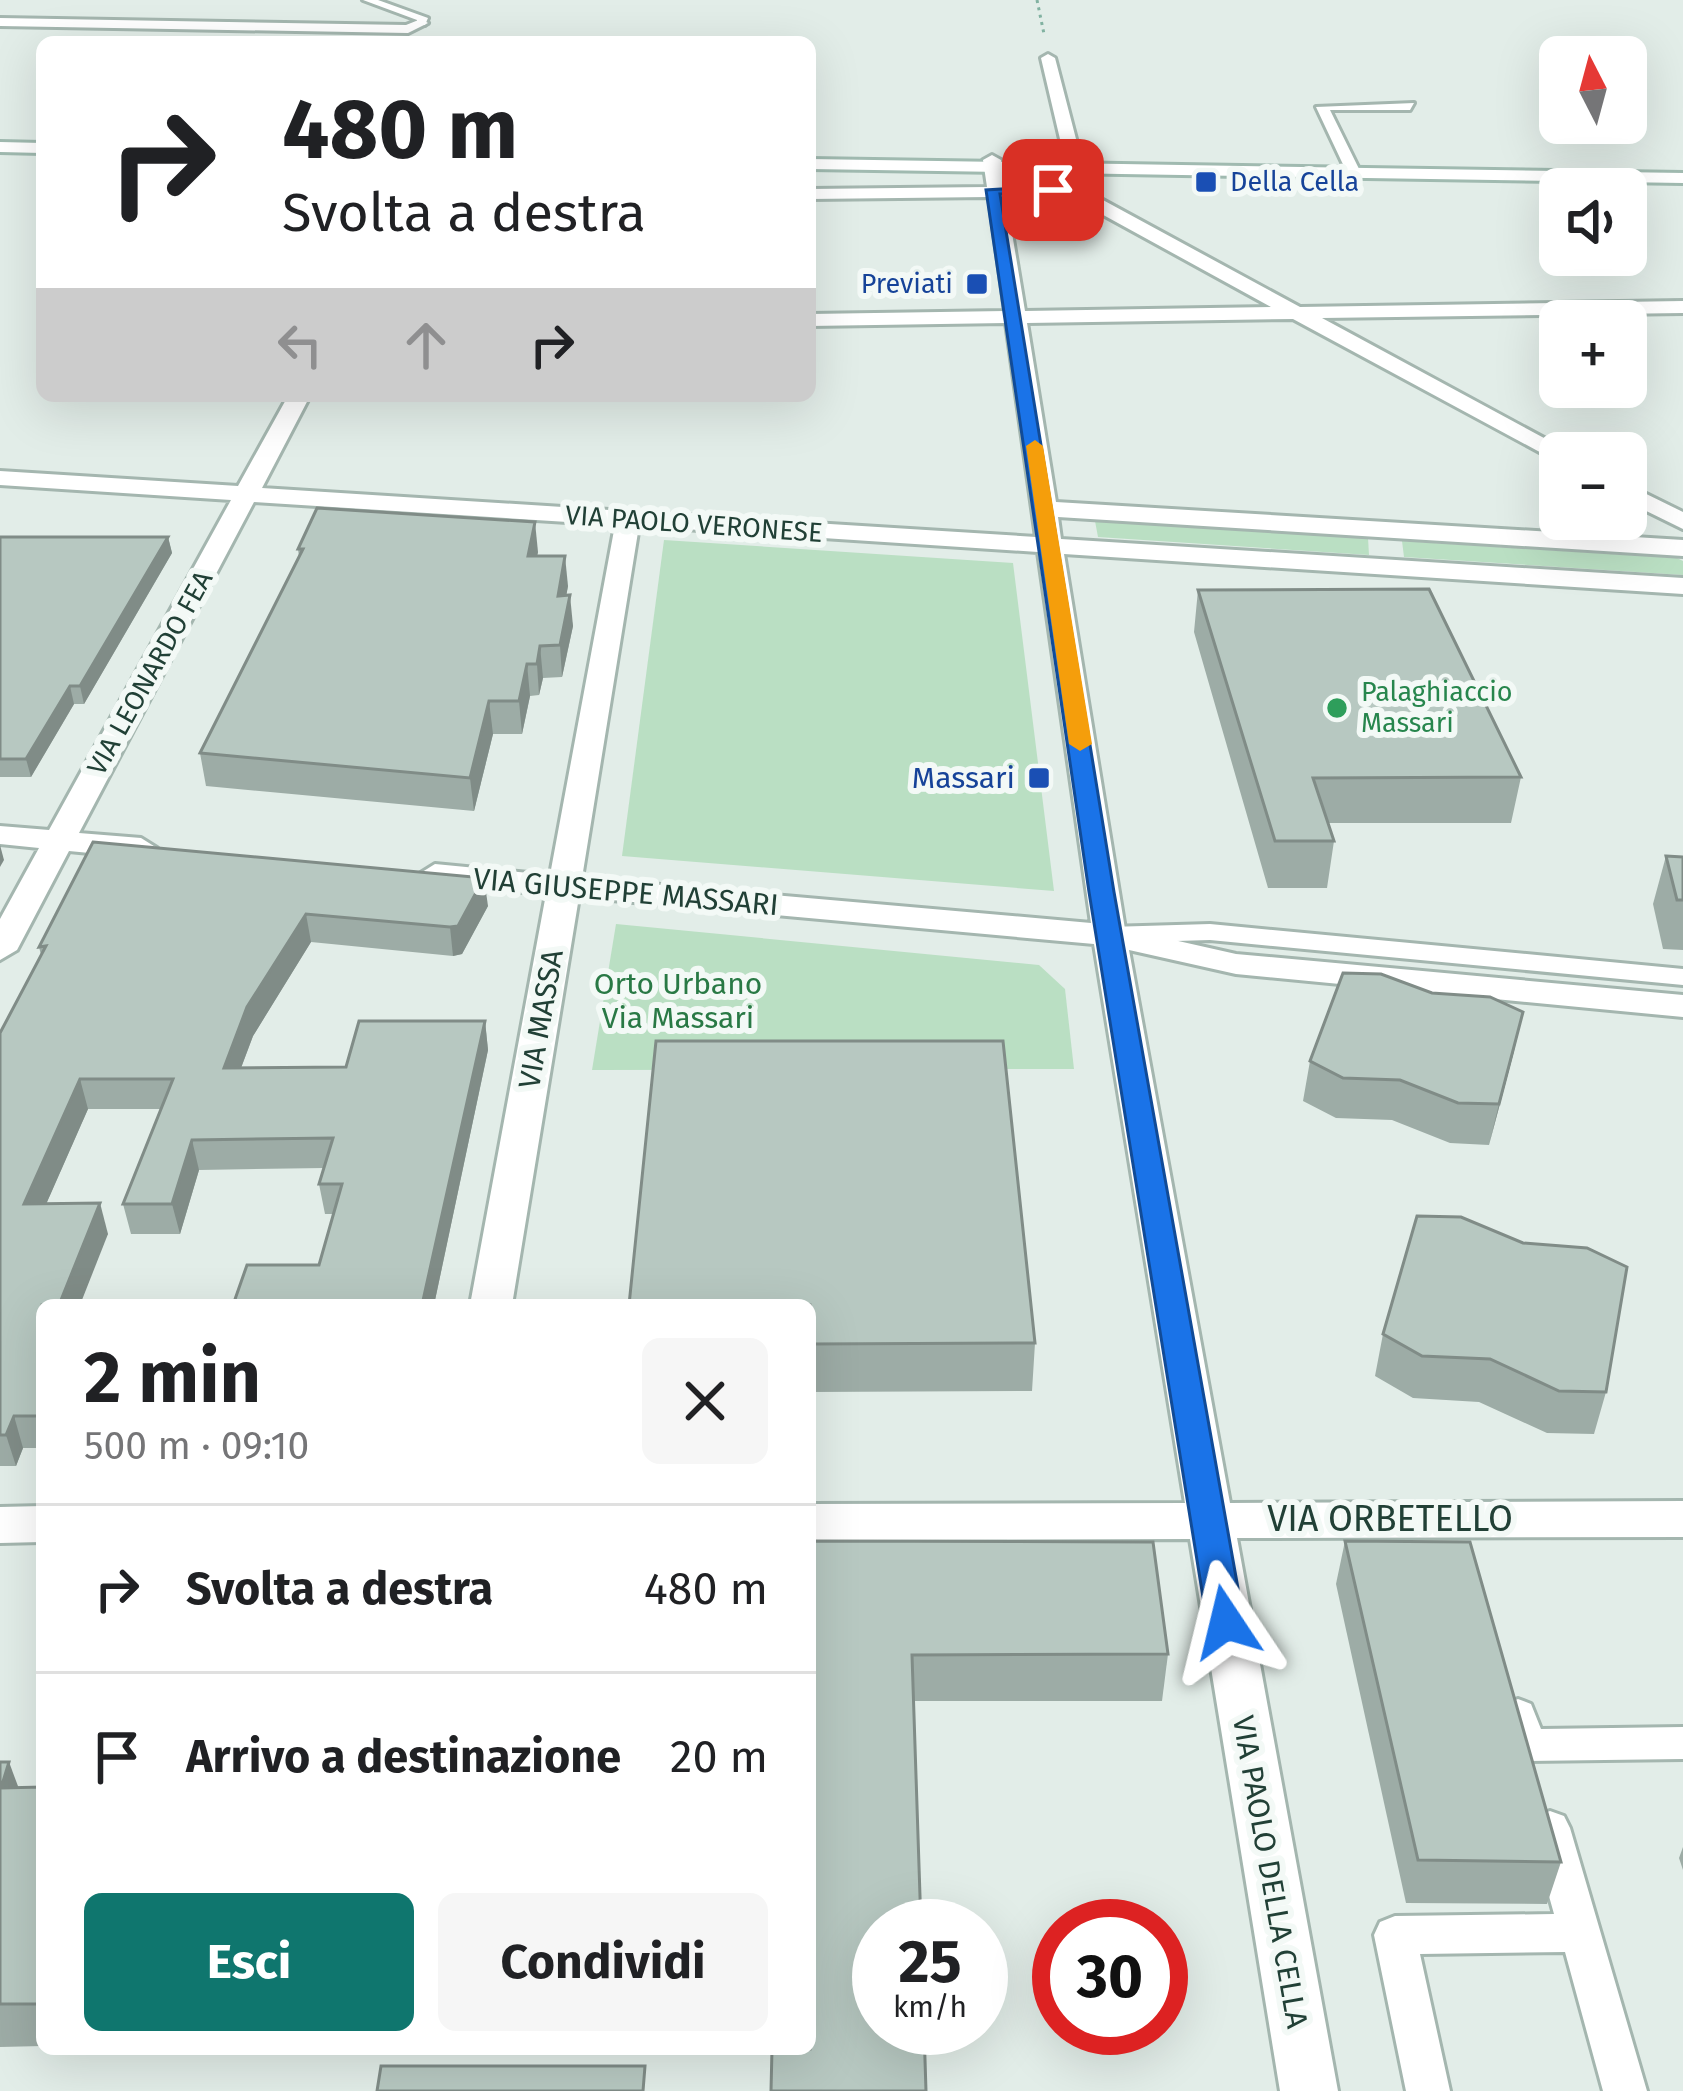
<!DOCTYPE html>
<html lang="it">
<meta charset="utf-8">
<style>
:root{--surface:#fff;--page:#f6f6f6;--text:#202124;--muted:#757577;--line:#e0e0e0;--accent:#0f766e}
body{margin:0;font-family:"Fira Sans",sans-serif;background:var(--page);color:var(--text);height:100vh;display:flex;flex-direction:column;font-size:45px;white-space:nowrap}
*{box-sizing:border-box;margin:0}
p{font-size:39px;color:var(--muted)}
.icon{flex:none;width:66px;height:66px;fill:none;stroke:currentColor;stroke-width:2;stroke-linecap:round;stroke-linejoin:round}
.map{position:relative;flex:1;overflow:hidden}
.sheet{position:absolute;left:36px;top:1299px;width:780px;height:756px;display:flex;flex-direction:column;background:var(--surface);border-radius:18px;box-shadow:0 12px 48px #0002}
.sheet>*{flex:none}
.top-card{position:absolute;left:36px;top:36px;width:780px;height:366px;border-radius:18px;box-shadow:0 12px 48px #0002;background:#fff;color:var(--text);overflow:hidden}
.needle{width:78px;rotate:354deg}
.fabs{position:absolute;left:1539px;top:36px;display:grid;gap:24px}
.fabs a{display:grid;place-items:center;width:108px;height:108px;border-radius:18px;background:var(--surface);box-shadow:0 12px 48px #0002;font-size:60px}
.speed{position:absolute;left:852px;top:1899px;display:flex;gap:24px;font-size:60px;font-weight:700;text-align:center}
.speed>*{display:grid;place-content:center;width:156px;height:156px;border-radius:50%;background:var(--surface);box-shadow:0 12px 48px #0002;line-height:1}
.speed small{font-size:30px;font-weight:400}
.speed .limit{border:18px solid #d22;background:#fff;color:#111}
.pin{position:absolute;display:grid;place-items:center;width:102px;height:102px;color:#fff;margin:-51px;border-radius:24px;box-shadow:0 6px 18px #0006}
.me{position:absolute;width:132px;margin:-66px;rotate:350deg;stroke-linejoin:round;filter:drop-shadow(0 0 9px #0008)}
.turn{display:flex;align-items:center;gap:42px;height:252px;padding:0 48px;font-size:54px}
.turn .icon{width:156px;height:156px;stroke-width:2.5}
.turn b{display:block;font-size:84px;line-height:102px}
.lanes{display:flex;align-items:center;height:114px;padding:0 48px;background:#0003;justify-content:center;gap:60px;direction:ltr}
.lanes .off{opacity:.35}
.round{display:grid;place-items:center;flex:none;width:126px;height:126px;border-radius:18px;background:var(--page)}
.summary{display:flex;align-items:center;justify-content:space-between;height:204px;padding:0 48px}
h1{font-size:72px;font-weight:700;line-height:90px}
.button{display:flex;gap:24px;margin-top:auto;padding:24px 48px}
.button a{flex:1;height:138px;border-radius:18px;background:var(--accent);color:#fff;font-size:48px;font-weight:700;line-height:138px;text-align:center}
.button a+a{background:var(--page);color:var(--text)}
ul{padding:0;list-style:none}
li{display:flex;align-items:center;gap:36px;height:168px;padding:0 48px;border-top:3px solid var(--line)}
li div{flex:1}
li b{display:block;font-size:45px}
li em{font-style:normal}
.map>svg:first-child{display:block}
.green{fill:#badfc3}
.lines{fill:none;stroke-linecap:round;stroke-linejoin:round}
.lane-casing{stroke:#a4b6af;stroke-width:6}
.street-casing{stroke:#a4b6af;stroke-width:6}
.secondary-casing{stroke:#a0bab0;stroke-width:6}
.path{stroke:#81b2a1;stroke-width:3;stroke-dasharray:3 4.5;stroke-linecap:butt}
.lane{fill:#fff;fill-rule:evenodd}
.street{fill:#fff;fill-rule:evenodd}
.secondary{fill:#fff;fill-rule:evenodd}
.wall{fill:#9daca6}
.shaded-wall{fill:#808c87}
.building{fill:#b7c8c1;stroke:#808c87;stroke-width:3}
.route{fill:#1a73e8;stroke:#114b97;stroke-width:3}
.slow{fill:#f59e0b}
.transit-dot{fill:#1a4fb4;stroke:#f3f9f6;stroke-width:4.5}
.leisure-dot{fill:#2e9e5b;stroke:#f3f9f6;stroke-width:4.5}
.labels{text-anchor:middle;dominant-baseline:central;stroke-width:12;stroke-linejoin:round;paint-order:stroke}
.far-transit-label{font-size:27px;fill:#164399;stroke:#f3f9f6;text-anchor:start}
.far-street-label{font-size:27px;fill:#214036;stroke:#f3f9f6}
.far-leisure-label{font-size:27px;fill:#27864d;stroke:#f3f9f6;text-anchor:start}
.transit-label{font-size:30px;fill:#164399;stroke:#f3f9f6;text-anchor:end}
.street-label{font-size:30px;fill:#214036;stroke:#f3f9f6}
.park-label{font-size:30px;fill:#297945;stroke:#f3f9f6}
.near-street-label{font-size:36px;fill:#214036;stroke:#f3f9f6}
</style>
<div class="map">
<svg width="1683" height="2091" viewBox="0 0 1683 2091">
<rect width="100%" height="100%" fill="#e2ede8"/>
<g class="green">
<polygon points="1095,521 1368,538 1369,555 1098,537"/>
<polygon points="664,540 1013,563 1054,891 622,856"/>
<polygon points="1402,541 1677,558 1683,561 1683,575 1404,557"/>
<polygon points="616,924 1039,965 1065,989 1074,1069 592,1070"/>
</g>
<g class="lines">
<g class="lane-casing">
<g id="lane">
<polygon points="363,0 378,0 428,18 425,25 417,25 417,20"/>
<polygon points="1414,103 1410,110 1330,110 1362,175 1355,179 1348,175 1316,107"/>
<polygon points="1210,924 1683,969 1683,985 1210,940 1109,943 1096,935 1109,927"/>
<polygon points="1518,1699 1531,1704 1541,1729 1683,1727 1683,1759 1527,1761 1513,1757 1499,1715 1505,1704"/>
<polygon points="1550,1811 1564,1816 1570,1828 1647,2091 1603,2091 1565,1952 1420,1954 1450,2091 1406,2091 1374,1935 1380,1922 1395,1916 1554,1914 1530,1828 1536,1816"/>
</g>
</g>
<g class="street-casing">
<g id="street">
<polygon points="0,18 406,25 421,19 428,23 408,33 0,26"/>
<path d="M1048 54 1055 58 1090 193 1300 307 1683 301V313L1322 318 1568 451 1560 453V463L1293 319 1027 323 1056 502 1683 540V556L1058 517 1061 539 1683 578V594L1064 554 1125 929 1236 954 1683 995V1017L1236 974 1129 950 1230 1503 1683 1501V1537L1237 1538 1338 2091H1280L1190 1539 810 1540V1504L1185 1503 1094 944 579 897 512 1305H470L546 894 435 884 419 874 435 864 550 875 615 525 254 502 79 833 141 838 157 848 141 858 69 851 17 950 0 960V919L39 848 0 844V826L49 830 231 500 0 485V471L238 486 288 396H310L262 488 1036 537 1006 323 810 326V314L1005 311 989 197 810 199V189L987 187 983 160 992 155 1001 160 1005 187 1071 186 1041 58ZM1073 196 1076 200 1271 307 1025 311 1006 197ZM639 526 1038 552 1091 923 582 878Z"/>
<polygon points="1626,484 1683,512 1683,529 1626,501"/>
<polygon points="42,1506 42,1542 0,1543 0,1507"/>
</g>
</g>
<g class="secondary-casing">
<g id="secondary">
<polygon points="0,142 42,143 42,153 0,152"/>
<polygon points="810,159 1683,173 1683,183 810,169"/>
</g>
</g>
<polyline class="path" points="1037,0 1044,34"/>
<use href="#lane" class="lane"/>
<use href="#street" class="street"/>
<use href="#secondary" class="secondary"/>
</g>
<g class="wall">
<polygon points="0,537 168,537 172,553 84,704 74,704 31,777 0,777"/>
<polygon points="298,549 538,552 537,556 568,586 566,595 573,626 562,677 543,678 539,695 530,696 522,734 493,734 474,811 206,786 200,753 299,557"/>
<polygon points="1198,590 1521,777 1511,823 1328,823 1334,841 1327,888 1268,888 1194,632"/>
<polygon points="93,842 488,906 462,954 453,956 311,942 253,1036 241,1068 346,1067 485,1021 488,1050 434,1305 233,1305 319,1265 333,1214 325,1214 319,1184 324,1168 199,1170 180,1234 131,1234 123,1204 161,1109 88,1109 46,1204 108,1234 42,1305 42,1448 23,1448 16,1466 0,1466 0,1033 41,955 39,947"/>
<polygon points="1666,856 1683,857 1683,950 1663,949 1653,904"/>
<polygon points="1514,1051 1489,1145 1450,1143 1392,1120 1336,1118 1303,1101 1310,1061"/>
<polygon points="1417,1216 1606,1392 1594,1434 1547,1433 1479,1402 1413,1398 1375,1376 1383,1334"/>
<polygon points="810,1305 1035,1343 1032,1391 810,1392"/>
<polygon points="810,1541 1168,1654 1162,1701 914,1701"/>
<polygon points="1345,1541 1561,1862 1547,1904 1406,1903 1336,1584"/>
<polygon points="0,1762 18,1787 42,1787 42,2046 0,2047"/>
<polygon points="1683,1847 1683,1870 1679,1858"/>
</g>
<g class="shaded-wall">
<polygon points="535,522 538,552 530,586 528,556"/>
<polygon points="168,537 172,553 84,704 80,686"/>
<polygon points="565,556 568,586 561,626 558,596"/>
<polygon points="570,595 573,626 562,677 560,645"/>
<polygon points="540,646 543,678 539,695 537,664"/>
<polygon points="527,664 530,696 522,734 519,701"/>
<polygon points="70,686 74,704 31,777 26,759"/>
<polygon points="489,701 493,734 474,811 470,778"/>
<polygon points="0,845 4,860 0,867"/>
<polygon points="484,878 488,906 462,954 453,956 450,927"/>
<polygon points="306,914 311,942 253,1036 230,1097 224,1068 247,1007"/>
<polygon points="1523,1012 1514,1051 1489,1145 1499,1104"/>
<polygon points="485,1021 488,1050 434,1305 422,1305"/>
<polygon points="80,1079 88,1109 33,1234 24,1204"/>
<polygon points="192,1140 199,1170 180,1234 172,1204"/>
<polygon points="100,1203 108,1234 80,1305 59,1305"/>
<polygon points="14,1416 23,1448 16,1466 6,1435"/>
<polygon points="9,1762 25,1805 1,1788"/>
</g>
<g class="building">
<polygon points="317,508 535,522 528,556 565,556 558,596 570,595 560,645 540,646 537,664 527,664 519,701 489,701 470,778 200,753 303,549 298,549"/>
<polygon points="0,537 168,537 80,686 70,686 26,759 0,759"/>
<polygon points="1429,589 1521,777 1313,778 1334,841 1275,841 1198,590"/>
<polygon points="93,842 484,878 458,926 450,927 306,914 247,1007 224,1068 346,1067 359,1021 485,1021 422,1305 233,1305 247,1265 319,1265 342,1184 319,1184 333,1138 192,1140 172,1204 123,1204 173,1079 80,1079 24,1204 100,1203 59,1305 42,1305 42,1416 14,1416 6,1435 0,1435 0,1033 46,946 39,947"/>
<polygon points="1666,856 1683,857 1683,900 1677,900"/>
<polygon points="1343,973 1381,974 1432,993 1490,997 1523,1012 1499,1104 1458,1103 1400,1080 1343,1078 1310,1061"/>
<polygon points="656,1041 1003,1041 1035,1343 810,1344 810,1305 629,1305"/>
<polygon points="1417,1216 1461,1217 1523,1243 1587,1248 1627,1267 1606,1392 1559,1391 1490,1359 1422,1356 1383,1334"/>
<polygon points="810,1541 1153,1542 1168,1654 912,1655 921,1926 879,1926 879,2028 924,2028 926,2091 771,2091 772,2049 810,2049"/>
<polygon points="1345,1541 1470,1542 1561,1862 1418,1860"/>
<polygon points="0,1762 9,1762 1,1788 42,1787 42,2004 0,2004"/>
<polygon points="381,2066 645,2066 643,2091 377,2091"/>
</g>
<polygon class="route" points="1053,186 1058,193 1000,194 1114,892 1244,1622 1238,1632 1226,1636 1213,1632 1207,1622 1089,892 986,190"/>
<polygon class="slow" points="1035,440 1043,446 1092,744 1080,751 1069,744 1026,446"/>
<g class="transit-dot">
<rect x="1194" y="170" width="24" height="24" rx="6"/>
<rect x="965" y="272" width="24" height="24" rx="6"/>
<rect x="1027" y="766" width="24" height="24" rx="6"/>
</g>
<circle class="leisure-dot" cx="1337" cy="708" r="12"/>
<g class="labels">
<g class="far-transit-label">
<text x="1230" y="182">Della Cella</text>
<text x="953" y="284" text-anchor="end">Previati</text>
</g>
<g class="far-street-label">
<text transform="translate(694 524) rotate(4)">VIA PAOLO VERONESE</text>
<text transform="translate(150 673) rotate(-61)">VIA LEONARDO FEA</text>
</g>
<g class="far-leisure-label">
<text x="1361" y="692">Palaghiaccio<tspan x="1361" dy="31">Massari</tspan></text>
</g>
<g class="transit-label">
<text x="1015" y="778">Massari</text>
</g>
<g class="street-label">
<text transform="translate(626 892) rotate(5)">VIA GIUSEPPE MASSARI</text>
<text transform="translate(541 1019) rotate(-80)">VIA MASSA</text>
<text transform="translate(1270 1872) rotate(80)">VIA PAOLO DELLA CELLA</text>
</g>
<g class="park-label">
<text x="678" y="984">Orto Urbano<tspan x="678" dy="34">Via Massari</tspan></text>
</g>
<g class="near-street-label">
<text x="1390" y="1519">VIA ORBETELLO</text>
</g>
</g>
</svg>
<div class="fabs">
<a><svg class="needle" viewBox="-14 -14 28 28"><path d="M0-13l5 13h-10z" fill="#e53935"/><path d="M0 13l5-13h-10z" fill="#757577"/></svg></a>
<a><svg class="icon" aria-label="sound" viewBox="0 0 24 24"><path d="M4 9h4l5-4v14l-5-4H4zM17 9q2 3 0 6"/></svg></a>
<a>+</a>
<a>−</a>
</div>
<div class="speed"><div>25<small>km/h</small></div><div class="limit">30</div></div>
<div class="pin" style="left:1053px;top:190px;background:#d93025"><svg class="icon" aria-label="arrive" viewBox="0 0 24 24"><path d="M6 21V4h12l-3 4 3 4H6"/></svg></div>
<svg class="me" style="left:1226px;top:1622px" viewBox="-20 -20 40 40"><path d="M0-17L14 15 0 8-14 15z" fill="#1a73e8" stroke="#fff" stroke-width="4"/></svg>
<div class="top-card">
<div class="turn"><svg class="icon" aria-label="right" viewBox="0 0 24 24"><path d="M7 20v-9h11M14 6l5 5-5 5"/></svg><div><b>480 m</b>Svolta a destra</div></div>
<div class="lanes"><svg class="icon off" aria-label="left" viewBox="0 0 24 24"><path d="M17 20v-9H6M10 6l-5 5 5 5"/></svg><svg class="icon off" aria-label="ahead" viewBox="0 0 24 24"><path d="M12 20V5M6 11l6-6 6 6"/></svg><svg class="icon" aria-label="right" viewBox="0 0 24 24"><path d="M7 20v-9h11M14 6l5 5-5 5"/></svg></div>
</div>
<section class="sheet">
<div class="summary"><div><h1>2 min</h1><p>500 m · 09:10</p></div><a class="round"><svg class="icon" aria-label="close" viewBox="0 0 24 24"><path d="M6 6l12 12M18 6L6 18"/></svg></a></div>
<ul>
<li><svg class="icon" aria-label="right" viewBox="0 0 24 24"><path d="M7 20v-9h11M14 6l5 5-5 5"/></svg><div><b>Svolta a destra</b></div><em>480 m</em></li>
<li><svg class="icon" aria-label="arrive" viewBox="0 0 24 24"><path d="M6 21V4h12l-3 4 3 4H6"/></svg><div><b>Arrivo a destinazione</b></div><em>20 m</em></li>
</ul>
<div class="button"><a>Esci</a><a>Condividi</a></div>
</section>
</div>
